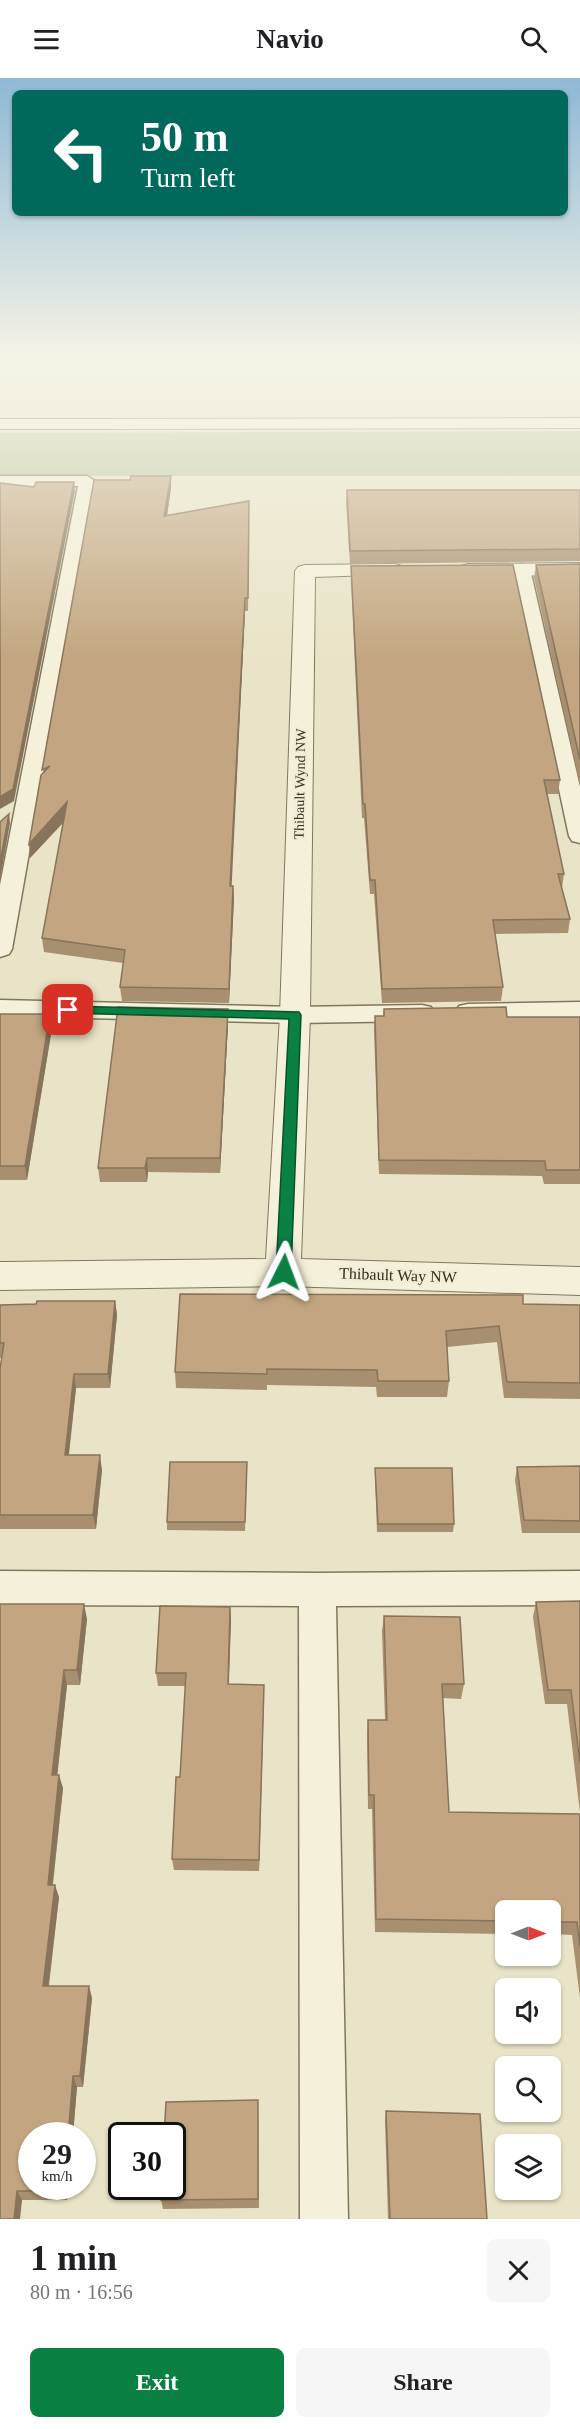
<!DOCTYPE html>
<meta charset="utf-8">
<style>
:root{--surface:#fff;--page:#f6f6f6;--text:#202124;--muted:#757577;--accent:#0b8043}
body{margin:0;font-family:"Times New Roman",serif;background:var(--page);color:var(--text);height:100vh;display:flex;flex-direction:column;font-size:22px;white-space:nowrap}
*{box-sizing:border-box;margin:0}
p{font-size:20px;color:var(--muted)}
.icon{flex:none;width:33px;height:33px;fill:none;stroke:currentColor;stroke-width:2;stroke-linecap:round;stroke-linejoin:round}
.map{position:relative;height:2141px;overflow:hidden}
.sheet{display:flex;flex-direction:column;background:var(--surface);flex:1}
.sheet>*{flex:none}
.banner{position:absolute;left:12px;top:12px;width:556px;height:126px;border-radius:9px;box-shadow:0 2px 4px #0004;background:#00695c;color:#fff;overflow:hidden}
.needle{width:39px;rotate:90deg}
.tools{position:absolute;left:495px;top:1822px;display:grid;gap:12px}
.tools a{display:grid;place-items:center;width:66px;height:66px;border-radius:9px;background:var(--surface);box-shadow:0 2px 4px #0004;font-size:30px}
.speed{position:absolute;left:18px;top:2044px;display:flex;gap:12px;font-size:30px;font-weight:700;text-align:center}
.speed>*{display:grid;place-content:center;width:78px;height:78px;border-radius:50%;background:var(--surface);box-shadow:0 2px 4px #0004;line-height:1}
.speed small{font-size:15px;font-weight:400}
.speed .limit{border:3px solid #111;border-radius:9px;background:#fff;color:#111}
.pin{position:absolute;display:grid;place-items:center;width:51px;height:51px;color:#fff;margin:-26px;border-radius:12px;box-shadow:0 3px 9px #0006}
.me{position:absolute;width:66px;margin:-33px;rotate:3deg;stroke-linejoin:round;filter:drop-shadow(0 0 4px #0008)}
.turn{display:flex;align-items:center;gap:21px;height:126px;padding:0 30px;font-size:27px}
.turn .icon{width:78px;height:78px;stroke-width:2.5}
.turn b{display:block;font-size:42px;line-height:51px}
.round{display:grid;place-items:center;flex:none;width:63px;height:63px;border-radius:9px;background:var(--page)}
.headline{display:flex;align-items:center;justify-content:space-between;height:102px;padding:0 30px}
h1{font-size:36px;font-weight:600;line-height:45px}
.action{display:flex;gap:12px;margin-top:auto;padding:12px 30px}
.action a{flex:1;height:69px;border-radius:9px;background:var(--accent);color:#fff;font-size:24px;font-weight:600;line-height:69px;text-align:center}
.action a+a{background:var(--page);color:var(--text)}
header{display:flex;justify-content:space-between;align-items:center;height:78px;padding:0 30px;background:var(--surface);font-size:27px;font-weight:600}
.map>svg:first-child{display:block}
.green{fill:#bbc69c}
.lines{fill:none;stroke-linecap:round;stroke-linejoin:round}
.lane-casing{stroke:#82775e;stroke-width:3}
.street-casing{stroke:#82775e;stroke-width:2}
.secondary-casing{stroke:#645841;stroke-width:2}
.lane{fill:#f5f0d9;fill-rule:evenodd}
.street{fill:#f5f0d9;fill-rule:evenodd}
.secondary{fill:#f5f0d9;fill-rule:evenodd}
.wall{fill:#a88f6f}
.shaded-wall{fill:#88745a}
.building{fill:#c3a681;stroke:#88745a;stroke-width:1.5}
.route{fill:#0b8043;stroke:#07532c;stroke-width:1.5}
.labels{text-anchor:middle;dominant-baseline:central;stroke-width:4.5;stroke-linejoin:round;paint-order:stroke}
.far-street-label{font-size:14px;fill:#342d20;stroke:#f1edd5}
.street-label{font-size:16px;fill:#342d20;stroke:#f1edd5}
</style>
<header><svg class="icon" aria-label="menu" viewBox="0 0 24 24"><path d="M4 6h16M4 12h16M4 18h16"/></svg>Navio<svg class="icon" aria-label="search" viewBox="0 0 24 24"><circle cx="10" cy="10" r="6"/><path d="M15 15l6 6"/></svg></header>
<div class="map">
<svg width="580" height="2141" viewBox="0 0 580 2141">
<rect width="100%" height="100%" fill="#e9e4c7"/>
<polygon class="green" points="580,353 580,398 0,398 0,355"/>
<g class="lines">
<g class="lane-casing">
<g id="lane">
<polygon points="0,398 87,398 95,403 12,871 9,876 0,879 0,807 78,408 0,408"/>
<polygon points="521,486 527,487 530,491 580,709 580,765 572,763 569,758 512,491 515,487"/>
<polygon points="0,922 295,929 422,927 431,929 435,935 431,941 422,943 295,945 0,938"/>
<polygon points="580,924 580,940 468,942 459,940 455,934 459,928 468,926"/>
<polygon points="0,1493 317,1495 580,1493 580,1527 336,1528 348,2141 300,2141 299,1528 0,1527"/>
</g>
</g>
<g class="street-casing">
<g id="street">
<polygon points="580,340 580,350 111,351 105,350 102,346 105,342 111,341"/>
<polygon points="580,485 580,497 468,498 461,496 458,492 461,488 468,486"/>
<polygon points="395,486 402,488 405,492 402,496 315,499 310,937 301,1181 580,1189 580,1217 283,1208 0,1212 0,1184 266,1181 280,937 295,493 298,489 305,487"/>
</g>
</g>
<g class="secondary-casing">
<polygon id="secondary" points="0,341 111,341 117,342 120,346 117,350 111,351 0,351"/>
</g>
<use href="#lane" class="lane"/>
<use href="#street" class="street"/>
<use href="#secondary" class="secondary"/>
</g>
<g class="wall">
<polygon points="171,410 167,438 249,434 248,533 245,533 231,808 233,808 234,821 229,925 122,923 120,909 123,885 44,874 42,860 64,744 30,780 42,696"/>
<polygon points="347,412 580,412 580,483 350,486 346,424"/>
<polygon points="580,486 580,706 534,500 536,487"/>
<polygon points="351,488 560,702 558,716 547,716 564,796 562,810 570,841 568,855 495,856 503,909 501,923 382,925 374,816 370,816 364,740 362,740 351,501"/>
<polygon points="228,931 228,946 220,1095 148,1094 147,1104 100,1104 98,1090"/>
<polygon points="384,931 507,939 580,939 580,1106 544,1106 542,1098 379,1096 374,952 375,938 383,938"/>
<polygon points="0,936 52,950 27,1102 0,1102"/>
<polygon points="115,1223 117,1237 110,1310 76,1310 69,1377 102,1392 96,1451 0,1451 0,1291 2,1280 0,1280 0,1227 36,1226"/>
<polygon points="523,1226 580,1227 580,1321 504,1320 497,1264 447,1269 449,1303 447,1319 377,1319 376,1309 267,1307 267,1312 176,1310 175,1294"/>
<polygon points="247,1384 245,1453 167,1452 167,1444"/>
<polygon points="580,1388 580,1455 522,1455 515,1402 517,1389"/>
<polygon points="375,1390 454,1446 453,1454 377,1454 375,1399"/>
<polygon points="580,1523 580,1735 567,1626 545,1626 533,1539 536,1524"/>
<polygon points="0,1526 87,1541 80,1607 67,1607 57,1697 63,1710 53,1807 59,1819 49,1908 92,1920 83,2009 77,2009 67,2122 22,2122 0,2141"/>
<polygon points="230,1529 231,1542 229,1606 264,1607 259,1793 174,1792 172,1781 180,1699 186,1608 158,1608 156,1595"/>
<polygon points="384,1538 464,1606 461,1621 443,1620 449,1734 580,1736 580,1920 572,1857 550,1856 550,1833 506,1833 506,1856 375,1854 372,1731 368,1731 367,1656 368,1642 385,1642 382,1553"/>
<polygon points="258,2022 259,2130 163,2131 161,2122"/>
<polygon points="386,2033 487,2141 388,2141 385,2043"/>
</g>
<g class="shaded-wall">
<polygon points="171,398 171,410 165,450 164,438"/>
<polygon points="74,404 75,413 14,723 0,731 0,719"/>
<polygon points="245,520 245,533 231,821 230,808"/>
<polygon points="67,724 69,738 30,780 29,766"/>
<polygon points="9,736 10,745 0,802 0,785"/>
<polygon points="233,808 234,821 229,925 229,911"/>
<polygon points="228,931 228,946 220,1095 220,1080"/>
<polygon points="50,936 52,950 27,1102 25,1088"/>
<polygon points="147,1080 148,1094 147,1104 145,1090"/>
<polygon points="115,1223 117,1237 110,1310 108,1296"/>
<polygon points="74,1296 76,1310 67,1391 65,1377"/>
<polygon points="100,1377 102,1392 96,1451 93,1437"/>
<polygon points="84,1526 87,1541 80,1607 77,1592"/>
<polygon points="230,1529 231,1542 228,1619 228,1606"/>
<polygon points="64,1592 67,1607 56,1710 52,1697"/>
<polygon points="264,1607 264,1619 259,1793 259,1782"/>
<polygon points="59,1697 63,1710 51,1819 48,1807"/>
<polygon points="55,1807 59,1819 47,1919 43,1908"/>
<polygon points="89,1908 92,1920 83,2009 80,1998"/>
<polygon points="73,1998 77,2009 73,2058 68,2058"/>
<polygon points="64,2109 68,2109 67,2122 63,2113"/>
<polygon points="17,2113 22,2122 20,2141 14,2141"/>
</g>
<g class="building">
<polygon points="131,398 171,398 164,438 249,423 248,520 245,520 230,808 233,808 229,911 120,909 125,872 42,860 67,724 29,766 41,697 50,688 42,692 94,402 130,402"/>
<polygon points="36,404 74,404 13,711 0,719 0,405 34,409"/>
<polygon points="347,412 580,412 580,471 350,473"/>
<polygon points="580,486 580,682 536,487"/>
<polygon points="513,487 560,702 544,702 564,796 558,796 570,841 493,842 503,909 382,911 375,802 370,802 365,726 363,726 351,488"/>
<polygon points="9,736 0,785 0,744"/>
<polygon points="118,929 228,931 220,1080 147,1080 145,1090 98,1090"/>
<polygon points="506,929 507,939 580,939 580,1092 546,1092 545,1083 379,1082 375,938 384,938 384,931"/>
<polygon points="0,936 50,936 25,1088 0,1088"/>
<polygon points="180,1216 523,1217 523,1226 580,1227 580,1305 507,1304 499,1248 446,1253 449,1303 378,1303 377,1292 267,1291 267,1296 175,1294"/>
<polygon points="37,1223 115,1223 108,1296 74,1296 65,1377 100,1377 93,1437 0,1437 0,1291 4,1265 0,1265 0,1227 36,1226"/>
<polygon points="170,1384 247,1384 245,1444 167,1444"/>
<polygon points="580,1388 580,1443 524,1442 517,1389"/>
<polygon points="375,1390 452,1390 454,1446 378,1446"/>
<polygon points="580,1523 580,1685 571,1612 548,1612 536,1524"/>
<polygon points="0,1526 84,1526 77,1592 64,1592 52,1697 59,1697 48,1807 55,1807 43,1908 89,1908 80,1998 73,1998 68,2058 32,2058 32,2109 64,2109 63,2113 17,2113 14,2141 0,2141"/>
<polygon points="160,1528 230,1529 228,1606 264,1607 259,1782 172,1781 176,1699 180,1699 186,1595 156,1595"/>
<polygon points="384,1538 460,1539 464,1606 442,1606 449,1734 580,1736 580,1869 577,1844 550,1844 550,1833 506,1833 506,1843 376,1841 374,1717 369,1717 368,1642 387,1642"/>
<polygon points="258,2022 258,2121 161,2122 162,2109 172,2109 172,2058 164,2058 166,2024"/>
<polygon points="386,2033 480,2036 487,2141 390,2141"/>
</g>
<linearGradient id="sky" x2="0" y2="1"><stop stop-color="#8eb8d6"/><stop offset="0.48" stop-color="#f5f3e6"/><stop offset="1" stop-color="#f5f3e6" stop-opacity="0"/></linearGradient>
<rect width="580" height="580" fill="url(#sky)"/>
<polygon class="route" points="68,928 299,934 301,937 291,1194 289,1198 278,1198 276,1194 289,941 64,935 62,932 64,929"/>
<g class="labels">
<g class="far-street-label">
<text transform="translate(300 706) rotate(-89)">Thibault Wynd NW</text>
</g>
<g class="street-label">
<text transform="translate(398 1197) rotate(2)">Thibault Way NW</text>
</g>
</g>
</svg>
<div class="tools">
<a><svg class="needle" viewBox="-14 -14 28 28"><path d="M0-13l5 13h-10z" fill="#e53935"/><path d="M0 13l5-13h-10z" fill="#757577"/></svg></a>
<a><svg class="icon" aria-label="sound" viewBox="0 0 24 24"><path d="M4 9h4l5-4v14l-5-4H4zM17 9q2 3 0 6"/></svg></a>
<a><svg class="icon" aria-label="search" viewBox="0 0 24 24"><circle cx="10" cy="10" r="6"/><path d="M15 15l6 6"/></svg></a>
<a><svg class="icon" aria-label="layers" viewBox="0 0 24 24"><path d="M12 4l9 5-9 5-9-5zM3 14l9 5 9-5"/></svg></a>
</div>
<div class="speed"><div>29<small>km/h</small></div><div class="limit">30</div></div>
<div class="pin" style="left:68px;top:932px;background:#d93025"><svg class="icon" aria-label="arrive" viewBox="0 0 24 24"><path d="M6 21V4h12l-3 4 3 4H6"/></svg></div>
<svg class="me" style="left:284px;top:1194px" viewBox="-20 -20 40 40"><path d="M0-17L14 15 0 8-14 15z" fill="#0b8043" stroke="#fff" stroke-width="4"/></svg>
<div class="banner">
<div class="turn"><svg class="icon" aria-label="left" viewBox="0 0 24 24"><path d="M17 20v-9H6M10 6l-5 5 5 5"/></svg><div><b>50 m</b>Turn left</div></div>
</div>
</div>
<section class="sheet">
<div class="headline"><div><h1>1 min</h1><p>80 m · 16:56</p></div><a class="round"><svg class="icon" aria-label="close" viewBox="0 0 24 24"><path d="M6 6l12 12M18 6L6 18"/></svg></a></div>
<div class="action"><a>Exit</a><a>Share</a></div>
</section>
